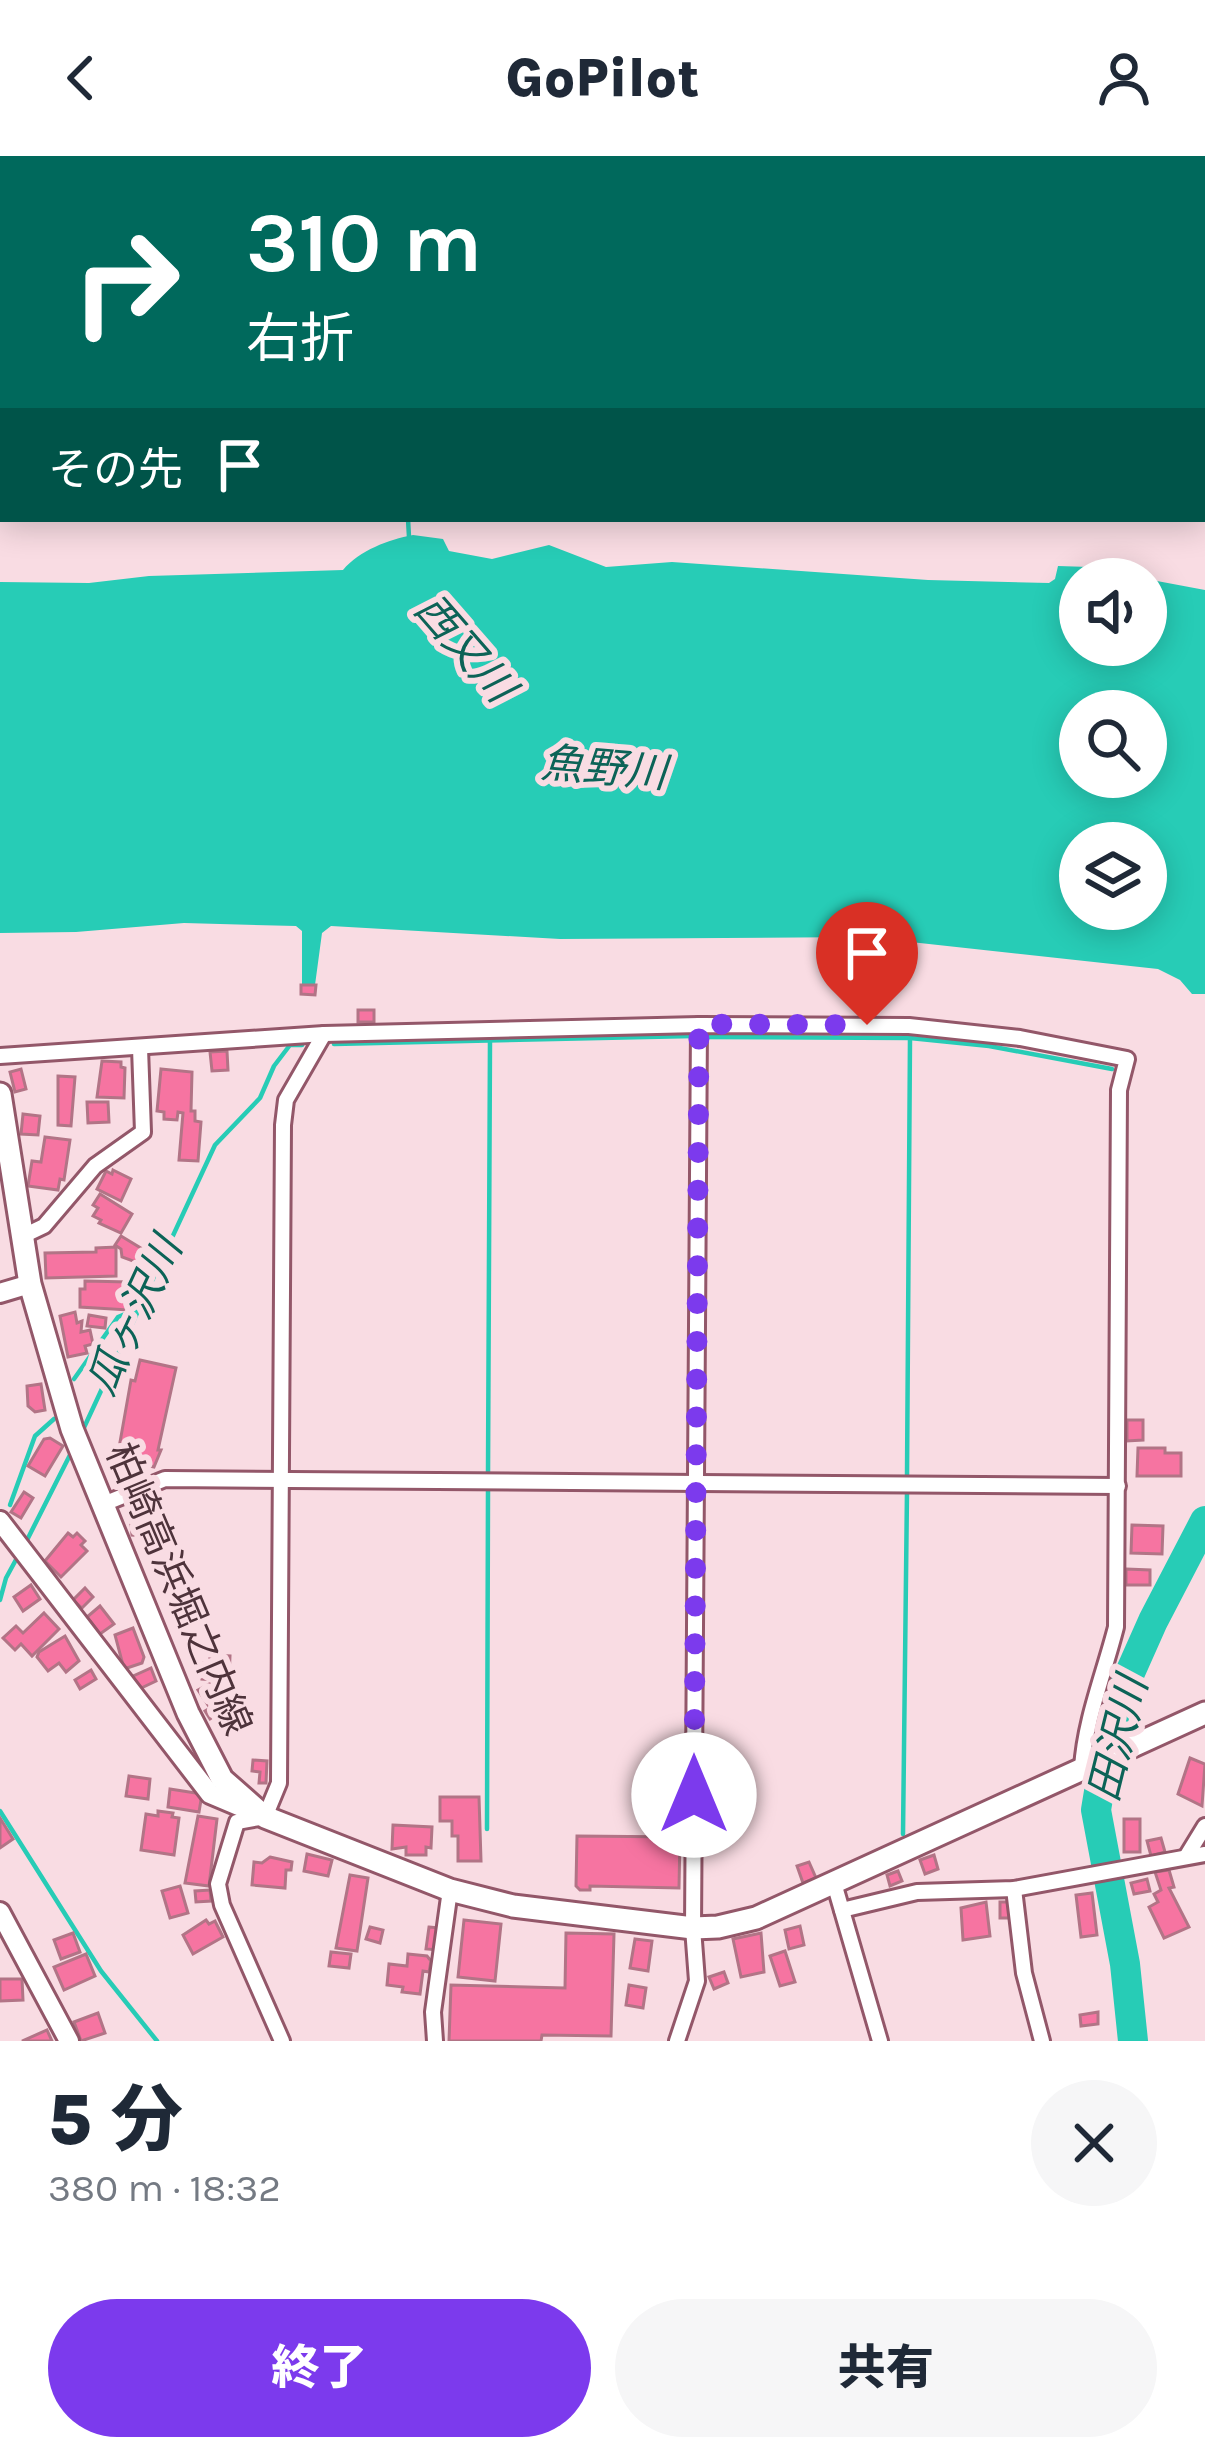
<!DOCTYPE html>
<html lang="ja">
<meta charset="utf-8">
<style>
:root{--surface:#fff;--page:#f6f6f7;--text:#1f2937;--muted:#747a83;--accent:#7c3aed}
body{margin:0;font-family:Karla,"Noto Sans JP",sans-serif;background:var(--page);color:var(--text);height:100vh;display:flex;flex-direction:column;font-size:45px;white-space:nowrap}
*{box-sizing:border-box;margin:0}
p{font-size:39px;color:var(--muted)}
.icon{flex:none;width:66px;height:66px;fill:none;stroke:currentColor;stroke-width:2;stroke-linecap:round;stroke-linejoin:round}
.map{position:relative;height:1885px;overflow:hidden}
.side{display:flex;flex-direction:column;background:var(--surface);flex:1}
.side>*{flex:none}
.banner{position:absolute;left:0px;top:0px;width:1206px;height:366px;box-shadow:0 6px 30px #0003;background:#00695c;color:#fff;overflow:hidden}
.controls{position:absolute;left:1059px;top:402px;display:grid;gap:24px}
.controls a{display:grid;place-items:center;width:108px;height:108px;border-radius:50%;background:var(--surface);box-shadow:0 6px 30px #0003;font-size:60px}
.pin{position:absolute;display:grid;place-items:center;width:102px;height:102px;color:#fff;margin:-123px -51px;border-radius:50% 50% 50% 0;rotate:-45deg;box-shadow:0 0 12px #0007}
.pin .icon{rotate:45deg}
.me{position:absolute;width:132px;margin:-66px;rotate:0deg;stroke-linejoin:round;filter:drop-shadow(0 0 9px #0008)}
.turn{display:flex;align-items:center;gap:42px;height:252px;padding:0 48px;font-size:54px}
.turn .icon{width:156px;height:156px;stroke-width:2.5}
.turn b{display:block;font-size:84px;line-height:102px}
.then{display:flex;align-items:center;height:114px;padding:0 48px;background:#0003;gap:24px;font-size:45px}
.round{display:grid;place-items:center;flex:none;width:126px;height:126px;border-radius:63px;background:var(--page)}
.overview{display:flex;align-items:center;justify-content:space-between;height:204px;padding:0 48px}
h1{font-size:72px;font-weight:800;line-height:90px}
.primary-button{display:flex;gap:24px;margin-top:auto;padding:24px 48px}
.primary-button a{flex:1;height:138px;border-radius:72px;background:var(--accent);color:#fff;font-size:48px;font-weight:800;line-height:138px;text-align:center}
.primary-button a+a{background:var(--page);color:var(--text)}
header{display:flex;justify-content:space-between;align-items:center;height:156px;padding:0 48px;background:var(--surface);font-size:54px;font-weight:800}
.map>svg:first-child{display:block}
.water{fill:#27ccb6;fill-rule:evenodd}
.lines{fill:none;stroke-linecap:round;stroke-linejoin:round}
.stream{stroke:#27ccb6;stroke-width:4.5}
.river{stroke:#27ccb6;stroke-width:30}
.building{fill:#f674a1;stroke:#b27486;stroke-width:3}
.street-casing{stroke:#935769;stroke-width:20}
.secondary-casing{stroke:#935769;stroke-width:24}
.primary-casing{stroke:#935769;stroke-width:27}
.street{stroke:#fff;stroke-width:14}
.secondary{stroke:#fff;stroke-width:18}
.primary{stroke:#fff;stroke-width:21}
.route{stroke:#7c3aed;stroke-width:21;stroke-dasharray:0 37.8}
.labels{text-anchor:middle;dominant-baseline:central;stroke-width:12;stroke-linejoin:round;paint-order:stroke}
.street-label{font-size:39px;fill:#4e333b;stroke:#f9dce3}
.water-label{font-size:42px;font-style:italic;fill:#0c6357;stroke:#f9dce3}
</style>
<header><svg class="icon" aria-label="back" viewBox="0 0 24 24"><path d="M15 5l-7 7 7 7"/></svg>GoPilot<svg class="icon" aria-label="person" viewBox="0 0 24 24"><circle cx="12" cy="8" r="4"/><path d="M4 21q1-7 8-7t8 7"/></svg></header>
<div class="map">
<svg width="1205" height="1885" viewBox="0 0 1205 1885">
<rect width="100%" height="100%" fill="#f9dce3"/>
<path class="water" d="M413 379 443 383 449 395 492 403 549 389 606 411 672 406 928 424 1049 427 1055 423 1058 410 1121 412 1157 425 1205 434V838H1192L1180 824 1158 813 865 781 560 783 331 770 322 777 315 829 302 828V775L296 770 184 767 76 776 0 777V426L89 427 149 420 343 414C360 394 388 384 413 379ZM1080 423H1146V489H1080ZM1080 555H1146V621H1080ZM1080 687H1146V753H1080Z"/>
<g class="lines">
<g class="stream">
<polyline points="102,0 110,3"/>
<polyline points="291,0 292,3"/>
<polyline points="42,3 51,0"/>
<polyline points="0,28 3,26"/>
<polyline points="408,363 409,381"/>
<polyline points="704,881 910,882 989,890 1112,913"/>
<polyline points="334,888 693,880"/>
<polyline points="74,1223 118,1161 137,1153"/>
<polyline points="81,1278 215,989 260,942 274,910 290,889 302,889"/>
<polyline points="488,1320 490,883"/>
<polyline points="907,1321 910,882"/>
<polyline points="10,1349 35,1280 54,1263"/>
<polyline points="24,1390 73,1293"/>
<polyline points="0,1444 6,1422 18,1400"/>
<polyline points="0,1655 101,1815 157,1885"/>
<polyline points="487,1673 488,1333"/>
<polyline points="903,1678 907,1335"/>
</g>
<polyline class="river" points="1133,1885 1125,1808 1096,1654 1108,1581 1121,1537 1153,1465 1205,1365"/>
</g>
<g class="building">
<rect x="1010" y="0" width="67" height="3"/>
<polygon points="301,829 316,829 315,839 301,838"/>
<rect x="358" y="854" width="16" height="12"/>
<polygon points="227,895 228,914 212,915 210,896"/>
<polygon points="102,905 121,906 121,911 125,912 124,942 97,941"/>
<polygon points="21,913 26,933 15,936 10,916"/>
<polygon points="161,913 192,916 191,955 195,955 195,965 201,966 198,1005 179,1004 183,957 178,956 177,964 164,963 164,956 157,955"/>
<polygon points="58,920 75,921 71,970 58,969"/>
<polygon points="87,946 108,946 109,966 88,967"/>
<polygon points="23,958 40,960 38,979 21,978"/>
<polygon points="45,981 70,984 64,1024 60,1023 58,1034 28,1030 32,1005 41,1006"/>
<polygon points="113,1014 131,1023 121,1045 97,1033 106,1015 112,1018"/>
<polygon points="100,1038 132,1058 121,1077 99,1067 101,1064 93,1060 98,1052 93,1049"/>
<polygon points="121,1080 149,1097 141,1108 122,1101 121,1093 115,1089"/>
<polygon points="116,1091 116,1120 46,1122 45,1097 96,1096 96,1092"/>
<polygon points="85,1125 129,1126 128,1154 80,1151 80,1133 85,1133"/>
<polygon points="75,1156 77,1167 82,1165 81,1176 90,1174 93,1188 85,1190 87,1197 68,1201 60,1160"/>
<polygon points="89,1159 106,1162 105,1172 87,1170"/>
<polygon points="140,1204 176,1212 158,1294 161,1294 154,1311 117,1303 131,1224 135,1225"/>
<polygon points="41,1228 45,1254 35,1256 28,1250 27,1230"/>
<polygon points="1127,1264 1143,1264 1143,1284 1127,1285"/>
<polygon points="50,1282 63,1290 45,1320 28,1310 44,1283"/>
<polygon points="1138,1292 1165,1292 1165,1297 1181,1297 1181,1320 1137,1320"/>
<polygon points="24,1336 33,1342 21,1362 11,1356"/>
<polygon points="138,1350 157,1350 159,1381 132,1379 131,1369 139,1369"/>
<polygon points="1132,1369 1163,1370 1162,1398 1131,1397"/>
<polygon points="68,1377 73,1381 77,1377 85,1385 81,1389 87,1395 61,1421 45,1405"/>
<polygon points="1126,1413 1150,1414 1150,1429 1126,1429"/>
<polygon points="31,1429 40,1443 23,1455 14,1441"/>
<polygon points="85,1432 93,1441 82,1452 73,1444"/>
<polygon points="100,1450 114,1468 100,1478 87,1461"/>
<polygon points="44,1457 59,1473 32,1500 21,1488 15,1494 3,1482 16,1470 23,1477"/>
<polygon points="133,1472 144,1501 142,1507 124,1513 115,1479"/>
<polygon points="65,1480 79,1505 66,1516 59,1507 48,1515 37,1501 39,1496"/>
<polygon points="210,1499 230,1500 229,1525 202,1523 203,1507 210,1508"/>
<polygon points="151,1512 156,1525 137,1534 131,1521"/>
<polygon points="91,1514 96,1523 80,1533 75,1524"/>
<polygon points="213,1526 234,1561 218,1570 213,1561 210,1563 205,1555 210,1552 198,1534"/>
<polygon points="679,1601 688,1601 686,1638 678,1638"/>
<polygon points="1190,1602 1205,1608 1202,1650 1178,1638"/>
<polygon points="253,1604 267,1605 266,1627 259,1627 260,1616 252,1615"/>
<polygon points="129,1620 150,1623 148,1643 126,1640"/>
<polygon points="170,1633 202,1638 199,1656 168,1651"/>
<polygon points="440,1641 479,1641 481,1705 458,1705 458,1680 452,1680 452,1665 440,1665"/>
<polygon points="158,1655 173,1657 172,1661 179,1662 174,1699 141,1694 146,1658 158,1660"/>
<polygon points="198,1660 217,1663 209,1730 185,1727"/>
<polygon points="0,1662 13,1683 0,1692"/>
<rect x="1124" y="1663" width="16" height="33"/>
<polygon points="393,1669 432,1671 431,1692 426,1691 426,1699 406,1699 406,1691 392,1693"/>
<polygon points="577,1680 680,1681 679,1732 590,1730 590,1734 580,1734 576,1730"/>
<polygon points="1161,1682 1165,1696 1151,1700 1147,1685"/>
<polygon points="307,1698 332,1704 328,1720 304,1715"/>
<polygon points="934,1699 938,1713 925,1718 920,1704"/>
<polygon points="270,1701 292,1706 291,1714 286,1714 285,1732 252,1729 254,1706 262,1707"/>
<polygon points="809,1706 816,1722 803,1727 797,1710"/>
<polygon points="1169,1714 1174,1731 1169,1732 1189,1771 1164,1782 1149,1751 1158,1746 1154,1738 1161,1734 1155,1716"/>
<polygon points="898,1715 902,1725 890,1730 887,1719"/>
<polygon points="350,1719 368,1722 357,1795 336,1792"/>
<polygon points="1147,1723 1150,1735 1134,1738 1131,1727"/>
<polygon points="180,1730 188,1757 170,1762 162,1735"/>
<polygon points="210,1734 211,1745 196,1746 195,1735"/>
<polygon points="1092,1737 1097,1779 1081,1781 1076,1739"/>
<polygon points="986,1746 990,1780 963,1784 961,1752"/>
<rect x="1000" y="1746" width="10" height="16"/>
<polygon points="206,1764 209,1768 215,1765 223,1781 193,1798 183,1779"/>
<polygon points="464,1764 501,1768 495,1825 458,1821"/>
<polygon points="800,1770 804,1789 789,1793 785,1774"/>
<polygon points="370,1771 383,1774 380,1787 366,1783"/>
<polygon points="429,1771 440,1772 438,1794 426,1793"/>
<polygon points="73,1777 80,1796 61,1803 54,1784"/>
<polygon points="566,1777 614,1778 611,1880 542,1879 541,1885 449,1885 451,1829 565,1832"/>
<polygon points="761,1777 764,1816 741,1821 733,1783"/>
<polygon points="635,1783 652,1785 648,1815 630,1812"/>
<polygon points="785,1795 795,1826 780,1830 770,1800"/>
<polygon points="331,1796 351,1798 349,1812 329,1810"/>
<polygon points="86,1798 95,1820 64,1834 54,1811"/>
<polygon points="408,1798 427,1800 431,1805 429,1816 423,1815 420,1838 402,1836 403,1831 387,1829 389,1808 407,1810"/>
<polygon points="724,1816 728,1827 714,1833 709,1821"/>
<polygon points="0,1823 22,1823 23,1844 0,1845"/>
<polygon points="629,1829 646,1832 643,1852 626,1849"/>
<polygon points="1098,1856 1098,1868 1081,1870 1080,1859"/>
<polygon points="98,1857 105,1877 81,1885 74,1866"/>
<polygon points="47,1874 52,1885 22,1885"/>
</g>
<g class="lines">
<g class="street-casing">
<g id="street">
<polyline points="319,0 320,3"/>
<polyline points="1,135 3,156"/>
<polyline points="0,186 3,175"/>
<path d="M0 900 324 878 699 869 909 870 1020 882 1127 903 1119 934 1116 1471C1104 1518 1085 1564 1082 1612"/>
<polyline points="23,1080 44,1070 95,1010 143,976 140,892"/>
<polyline points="101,1349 165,1323 1118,1330"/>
<polyline points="1186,1701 1205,1670"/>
<polyline points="834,1727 880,1885"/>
<polyline points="1014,1733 1024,1817 1042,1885"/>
<polyline points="842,1754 917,1736 1014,1733 1205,1698"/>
<polyline points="282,1885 222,1749 218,1728 237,1666 265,1661 279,1627 283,969 286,944 324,878"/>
<polyline points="435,1885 433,1856 450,1734"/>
<polyline points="677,1885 697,1825 693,1772 699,869"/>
</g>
</g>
<g class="secondary-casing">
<g id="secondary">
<polyline points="0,1137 30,1128"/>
<polyline points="0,1365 210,1638 255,1657"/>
<polyline points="0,1756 69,1885"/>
</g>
</g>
<g class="primary-casing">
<polyline id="primary" points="0,938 30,1128 72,1273 188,1557 222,1623 265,1661 450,1734 513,1750 693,1772 718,1771 756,1762 1205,1557"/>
</g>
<use href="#street" class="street"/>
<use href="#secondary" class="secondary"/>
<use href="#primary" class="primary"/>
</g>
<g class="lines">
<polyline class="route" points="694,1639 699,868 867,869"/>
</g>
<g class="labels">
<g class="street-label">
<text transform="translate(179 1433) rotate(67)">柏崎高浜堀之内線</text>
</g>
<g class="water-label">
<text transform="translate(465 492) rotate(49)">西又川</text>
<text transform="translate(604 612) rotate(5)">魚野川</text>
<text transform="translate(134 1160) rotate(-65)">瓜ヶ沢川</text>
<text transform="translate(1118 1583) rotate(-76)">田沢川</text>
</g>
</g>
</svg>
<div class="controls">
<a><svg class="icon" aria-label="sound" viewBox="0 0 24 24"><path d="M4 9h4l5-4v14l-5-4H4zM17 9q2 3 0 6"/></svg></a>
<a><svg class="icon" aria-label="search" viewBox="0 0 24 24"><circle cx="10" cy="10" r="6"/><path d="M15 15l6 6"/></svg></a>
<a><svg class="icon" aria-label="layers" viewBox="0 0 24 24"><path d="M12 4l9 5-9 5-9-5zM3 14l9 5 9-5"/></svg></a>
</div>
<div class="pin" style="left:867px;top:869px;background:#d93025"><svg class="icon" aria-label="arrive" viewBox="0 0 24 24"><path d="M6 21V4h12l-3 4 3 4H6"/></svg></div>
<svg class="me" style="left:694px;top:1639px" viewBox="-20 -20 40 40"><circle r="19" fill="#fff"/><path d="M0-13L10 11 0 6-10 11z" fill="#7c3aed"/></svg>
<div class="banner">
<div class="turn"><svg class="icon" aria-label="right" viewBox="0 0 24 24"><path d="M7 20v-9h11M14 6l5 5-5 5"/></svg><div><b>310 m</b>右折</div></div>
<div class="then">その先<svg class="icon" aria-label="arrive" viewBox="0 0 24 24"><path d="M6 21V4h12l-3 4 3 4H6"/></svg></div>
</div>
</div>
<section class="side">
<div class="overview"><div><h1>5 分</h1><p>380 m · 18:32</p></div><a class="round"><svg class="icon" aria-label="close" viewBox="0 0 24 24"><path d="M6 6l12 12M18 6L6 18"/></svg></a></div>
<div class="primary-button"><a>終了</a><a>共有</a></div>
</section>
